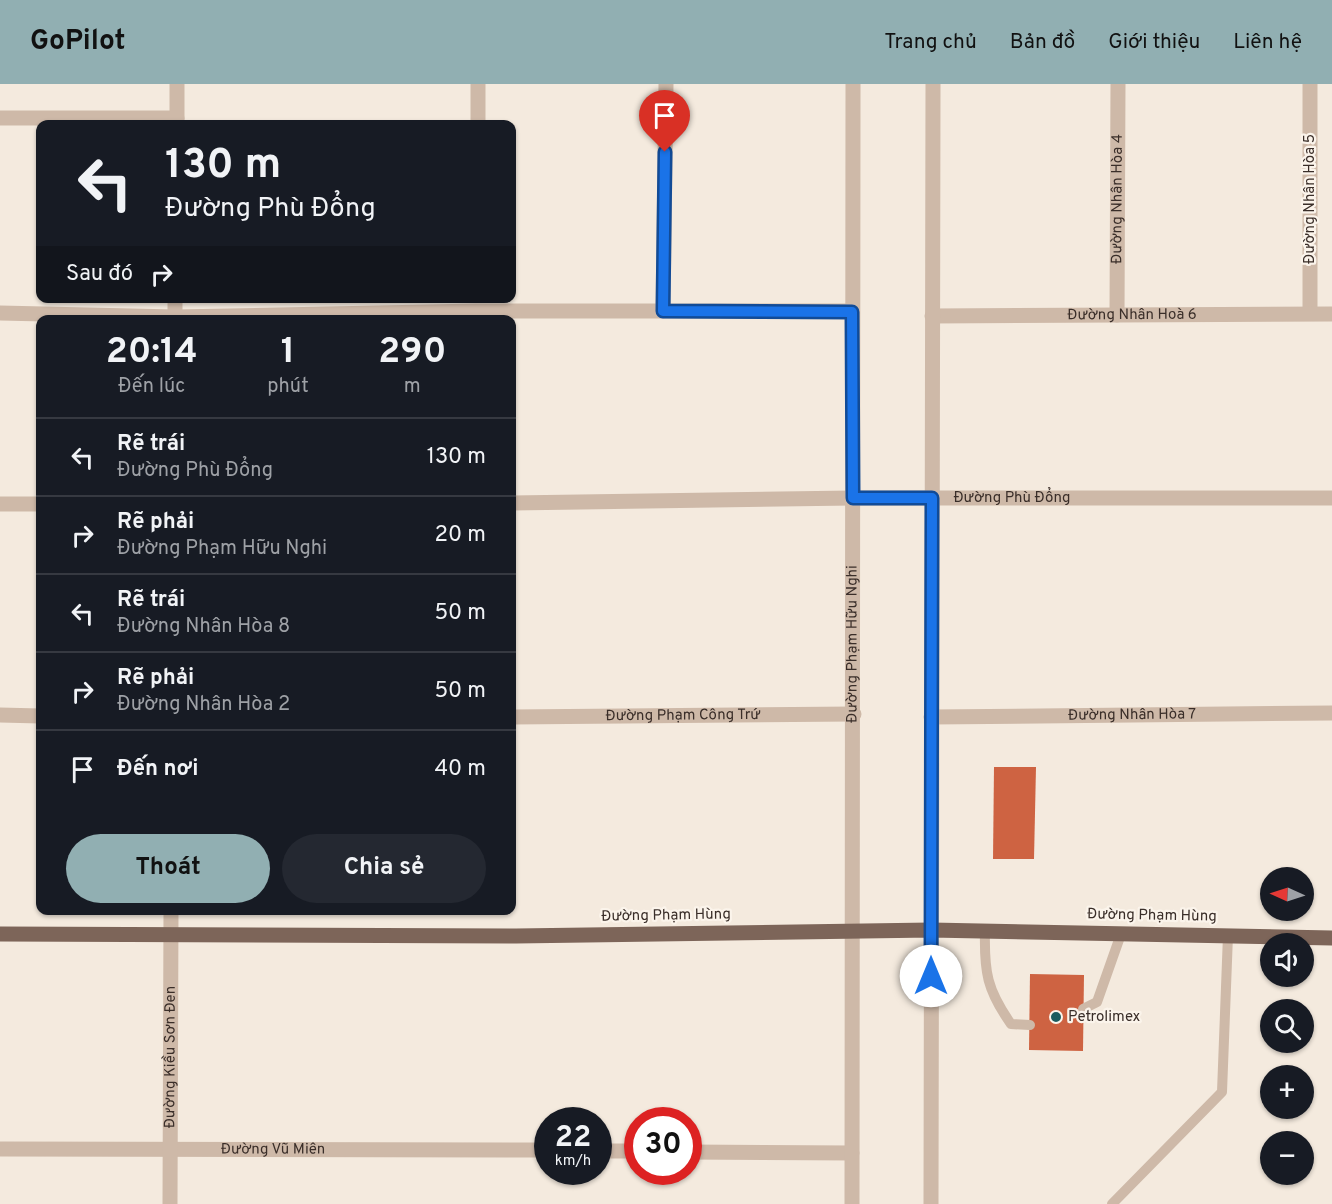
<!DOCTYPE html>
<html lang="vi">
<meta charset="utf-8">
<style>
:root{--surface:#171b24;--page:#242831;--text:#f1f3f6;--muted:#9ea1a6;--line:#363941;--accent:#91afb2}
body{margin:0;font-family:Overpass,sans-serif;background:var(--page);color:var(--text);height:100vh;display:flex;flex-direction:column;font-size:22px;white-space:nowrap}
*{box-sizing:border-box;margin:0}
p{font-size:20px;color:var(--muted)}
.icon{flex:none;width:33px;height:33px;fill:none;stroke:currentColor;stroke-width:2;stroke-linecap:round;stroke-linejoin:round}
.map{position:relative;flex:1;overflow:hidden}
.panel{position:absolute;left:36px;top:231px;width:480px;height:600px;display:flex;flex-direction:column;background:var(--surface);border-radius:12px;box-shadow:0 2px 4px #0004}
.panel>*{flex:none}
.top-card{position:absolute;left:36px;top:36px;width:480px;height:183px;border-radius:12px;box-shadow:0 2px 4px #0004;background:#171b24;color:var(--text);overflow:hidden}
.needle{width:39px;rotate:273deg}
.buttons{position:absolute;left:1260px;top:783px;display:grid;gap:12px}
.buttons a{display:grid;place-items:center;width:54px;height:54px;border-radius:50%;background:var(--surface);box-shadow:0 2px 4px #0004;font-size:30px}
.speed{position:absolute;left:534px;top:1023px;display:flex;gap:12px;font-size:30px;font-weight:700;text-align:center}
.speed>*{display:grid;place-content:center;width:78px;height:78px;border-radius:50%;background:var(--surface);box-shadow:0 2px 4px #0004;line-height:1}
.speed small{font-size:15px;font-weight:400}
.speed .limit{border:9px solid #d22;background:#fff;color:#111}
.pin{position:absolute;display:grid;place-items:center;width:51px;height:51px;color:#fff;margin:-62px -26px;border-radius:50% 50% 50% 0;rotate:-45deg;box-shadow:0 0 6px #0007}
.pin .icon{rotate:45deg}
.me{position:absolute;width:66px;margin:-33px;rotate:0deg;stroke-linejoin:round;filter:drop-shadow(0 0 4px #0008)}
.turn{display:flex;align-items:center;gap:21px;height:126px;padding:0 30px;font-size:27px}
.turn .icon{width:78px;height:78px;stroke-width:2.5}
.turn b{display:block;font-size:42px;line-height:51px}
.then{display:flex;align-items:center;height:57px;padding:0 30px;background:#0003;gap:12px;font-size:22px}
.eta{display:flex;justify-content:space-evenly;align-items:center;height:102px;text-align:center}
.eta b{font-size:36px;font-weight:700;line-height:42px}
.button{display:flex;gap:12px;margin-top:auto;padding:12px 30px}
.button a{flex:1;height:69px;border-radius:36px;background:var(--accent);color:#111;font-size:24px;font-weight:700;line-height:69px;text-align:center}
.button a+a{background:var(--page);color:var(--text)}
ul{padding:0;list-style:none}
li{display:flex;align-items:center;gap:18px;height:78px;padding:0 30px;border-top:2px solid var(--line)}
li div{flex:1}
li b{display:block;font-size:22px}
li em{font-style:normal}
header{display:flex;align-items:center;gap:36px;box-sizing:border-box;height:84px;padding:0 30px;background:var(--accent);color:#111}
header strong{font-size:28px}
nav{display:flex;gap:33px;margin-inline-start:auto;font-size:21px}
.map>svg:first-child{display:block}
.building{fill:#ce6342}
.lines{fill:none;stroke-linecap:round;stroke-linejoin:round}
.lane{stroke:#ceb9a8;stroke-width:10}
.street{stroke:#ceb9a8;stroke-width:15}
.primary{stroke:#7d6559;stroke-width:15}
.route-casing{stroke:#114b97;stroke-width:15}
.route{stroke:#1a73e8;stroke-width:10}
.poi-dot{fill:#1b5b5f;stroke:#fbf4eb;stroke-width:2}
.labels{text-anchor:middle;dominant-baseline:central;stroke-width:4.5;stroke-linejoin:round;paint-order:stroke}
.street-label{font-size:15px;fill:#3a2e29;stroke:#fbf4eb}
.poi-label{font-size:15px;fill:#3a2e29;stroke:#fbf4eb;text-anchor:start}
</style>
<header>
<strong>GoPilot</strong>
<nav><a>Trang chủ</a><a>Bản đồ</a><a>Giới thiệu</a><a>Liên hệ</a></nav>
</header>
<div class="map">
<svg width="1332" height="1120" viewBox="0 0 1332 1120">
<rect width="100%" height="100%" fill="#f4eade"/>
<g class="building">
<polygon points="994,683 1036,683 1034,775 993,775"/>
<polygon points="1030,890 1084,891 1083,967 1029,966"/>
</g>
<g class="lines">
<g class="lane">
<path d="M985 847C984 888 987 906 1011 940L1030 941"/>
<polyline points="1083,925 1097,918 1121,850"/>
<polyline points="1112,1120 1222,1008 1228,851"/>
</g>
<g class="street">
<polyline points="0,34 177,34"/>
<polyline points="177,40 177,0"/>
<polyline points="478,40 478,0"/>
<polyline points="663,227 666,0"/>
<polyline points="0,229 175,233 477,227 852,227"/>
<polyline points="1310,229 1310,0"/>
<path id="s1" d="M1117 231 1118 0"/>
<path id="s2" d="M932 232 1332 230"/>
<polyline points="175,236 175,214"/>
<path id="s3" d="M512 419 853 414H1332"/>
<polyline points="0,420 40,420"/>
<polyline points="0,631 40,632"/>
<path id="s4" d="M512 633 854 630"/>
<path id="s5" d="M931 633 1332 629"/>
<path id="s6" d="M0 1065 548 1066"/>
<polyline points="598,1067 638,1067"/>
<polyline points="688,1068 852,1069"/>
<path id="s7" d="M170 1120 171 826"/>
<path id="s8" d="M852 1120 853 0"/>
<polyline points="931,1120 933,0"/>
</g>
<polyline class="primary" points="0,850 516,852 931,846 1332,854"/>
</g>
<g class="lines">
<g class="route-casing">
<polyline id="route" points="665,68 663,227 852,228 853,414 932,414 931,892"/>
</g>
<use href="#route" class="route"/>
</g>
<circle class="poi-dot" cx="1056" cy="933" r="6"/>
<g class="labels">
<g class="street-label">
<text stroke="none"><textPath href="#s1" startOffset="116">Đường Nhân Hòa 4</textPath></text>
<text transform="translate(1310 115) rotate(-90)">Đường Nhân Hòa 5</text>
<text stroke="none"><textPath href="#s2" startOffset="200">Đường Nhân Hoà 6</textPath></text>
<text stroke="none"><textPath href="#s3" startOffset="500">Đường Phù Đổng</textPath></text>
<text stroke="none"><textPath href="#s8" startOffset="560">Đường Phạm Hữu Nghi</textPath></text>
<text stroke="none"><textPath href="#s5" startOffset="201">Đường Nhân Hòa 7</textPath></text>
<text stroke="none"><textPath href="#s4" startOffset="171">Đường Phạm Công Trứ</textPath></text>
<text transform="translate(666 832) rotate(-1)">Đường Phạm Hùng</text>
<text transform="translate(1152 832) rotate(1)">Đường Phạm Hùng</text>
<text stroke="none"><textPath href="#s7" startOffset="147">Đường Kiều Sơn Đen</textPath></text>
<text stroke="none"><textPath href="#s6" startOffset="273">Đường Vũ Miên</textPath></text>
</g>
<g class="poi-label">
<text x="1068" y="933">Petrolimex</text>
</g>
</g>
</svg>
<div class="buttons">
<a><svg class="needle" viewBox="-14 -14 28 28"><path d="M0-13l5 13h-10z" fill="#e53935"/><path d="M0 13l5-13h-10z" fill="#9ea1a6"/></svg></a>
<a><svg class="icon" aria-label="sound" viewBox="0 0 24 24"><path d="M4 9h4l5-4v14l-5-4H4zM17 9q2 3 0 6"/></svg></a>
<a><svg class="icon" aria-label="search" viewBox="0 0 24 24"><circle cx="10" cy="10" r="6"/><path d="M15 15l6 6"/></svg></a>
<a>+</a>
<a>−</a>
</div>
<div class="speed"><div>22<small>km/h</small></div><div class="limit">30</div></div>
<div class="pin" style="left:665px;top:68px;background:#d93025"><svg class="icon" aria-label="arrive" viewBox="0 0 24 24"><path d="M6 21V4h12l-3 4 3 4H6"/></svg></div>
<svg class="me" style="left:931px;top:892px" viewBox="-20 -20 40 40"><circle r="19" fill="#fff"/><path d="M0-13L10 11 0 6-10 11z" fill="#1a73e8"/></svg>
<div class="top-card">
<div class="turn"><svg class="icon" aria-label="left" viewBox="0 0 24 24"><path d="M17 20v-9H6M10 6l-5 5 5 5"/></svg><div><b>130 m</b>Đường Phù Đổng</div></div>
<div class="then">Sau đó<svg class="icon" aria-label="right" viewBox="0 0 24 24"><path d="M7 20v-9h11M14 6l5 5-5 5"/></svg></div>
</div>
<section class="panel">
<div class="eta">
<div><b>20:14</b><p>Đến lúc</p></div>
<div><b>1</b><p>phút</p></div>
<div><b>290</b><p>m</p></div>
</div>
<ul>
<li><svg class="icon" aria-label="left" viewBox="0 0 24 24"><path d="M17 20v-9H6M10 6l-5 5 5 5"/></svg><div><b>Rẽ trái</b><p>Đường Phù Đổng</p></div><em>130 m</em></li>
<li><svg class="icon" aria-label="right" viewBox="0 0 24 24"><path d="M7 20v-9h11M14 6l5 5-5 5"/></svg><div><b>Rẽ phải</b><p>Đường Phạm Hữu Nghi</p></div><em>20 m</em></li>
<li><svg class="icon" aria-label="left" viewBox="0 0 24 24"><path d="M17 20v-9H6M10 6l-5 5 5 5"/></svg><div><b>Rẽ trái</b><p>Đường Nhân Hòa 8</p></div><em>50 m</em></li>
<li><svg class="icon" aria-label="right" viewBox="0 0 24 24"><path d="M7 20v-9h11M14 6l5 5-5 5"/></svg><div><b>Rẽ phải</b><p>Đường Nhân Hòa 2</p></div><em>50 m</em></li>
<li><svg class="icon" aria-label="arrive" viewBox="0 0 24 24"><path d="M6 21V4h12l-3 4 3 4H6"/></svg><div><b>Đến nơi</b></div><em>40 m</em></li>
</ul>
<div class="button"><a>Thoát</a><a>Chia sẻ</a></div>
</section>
</div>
